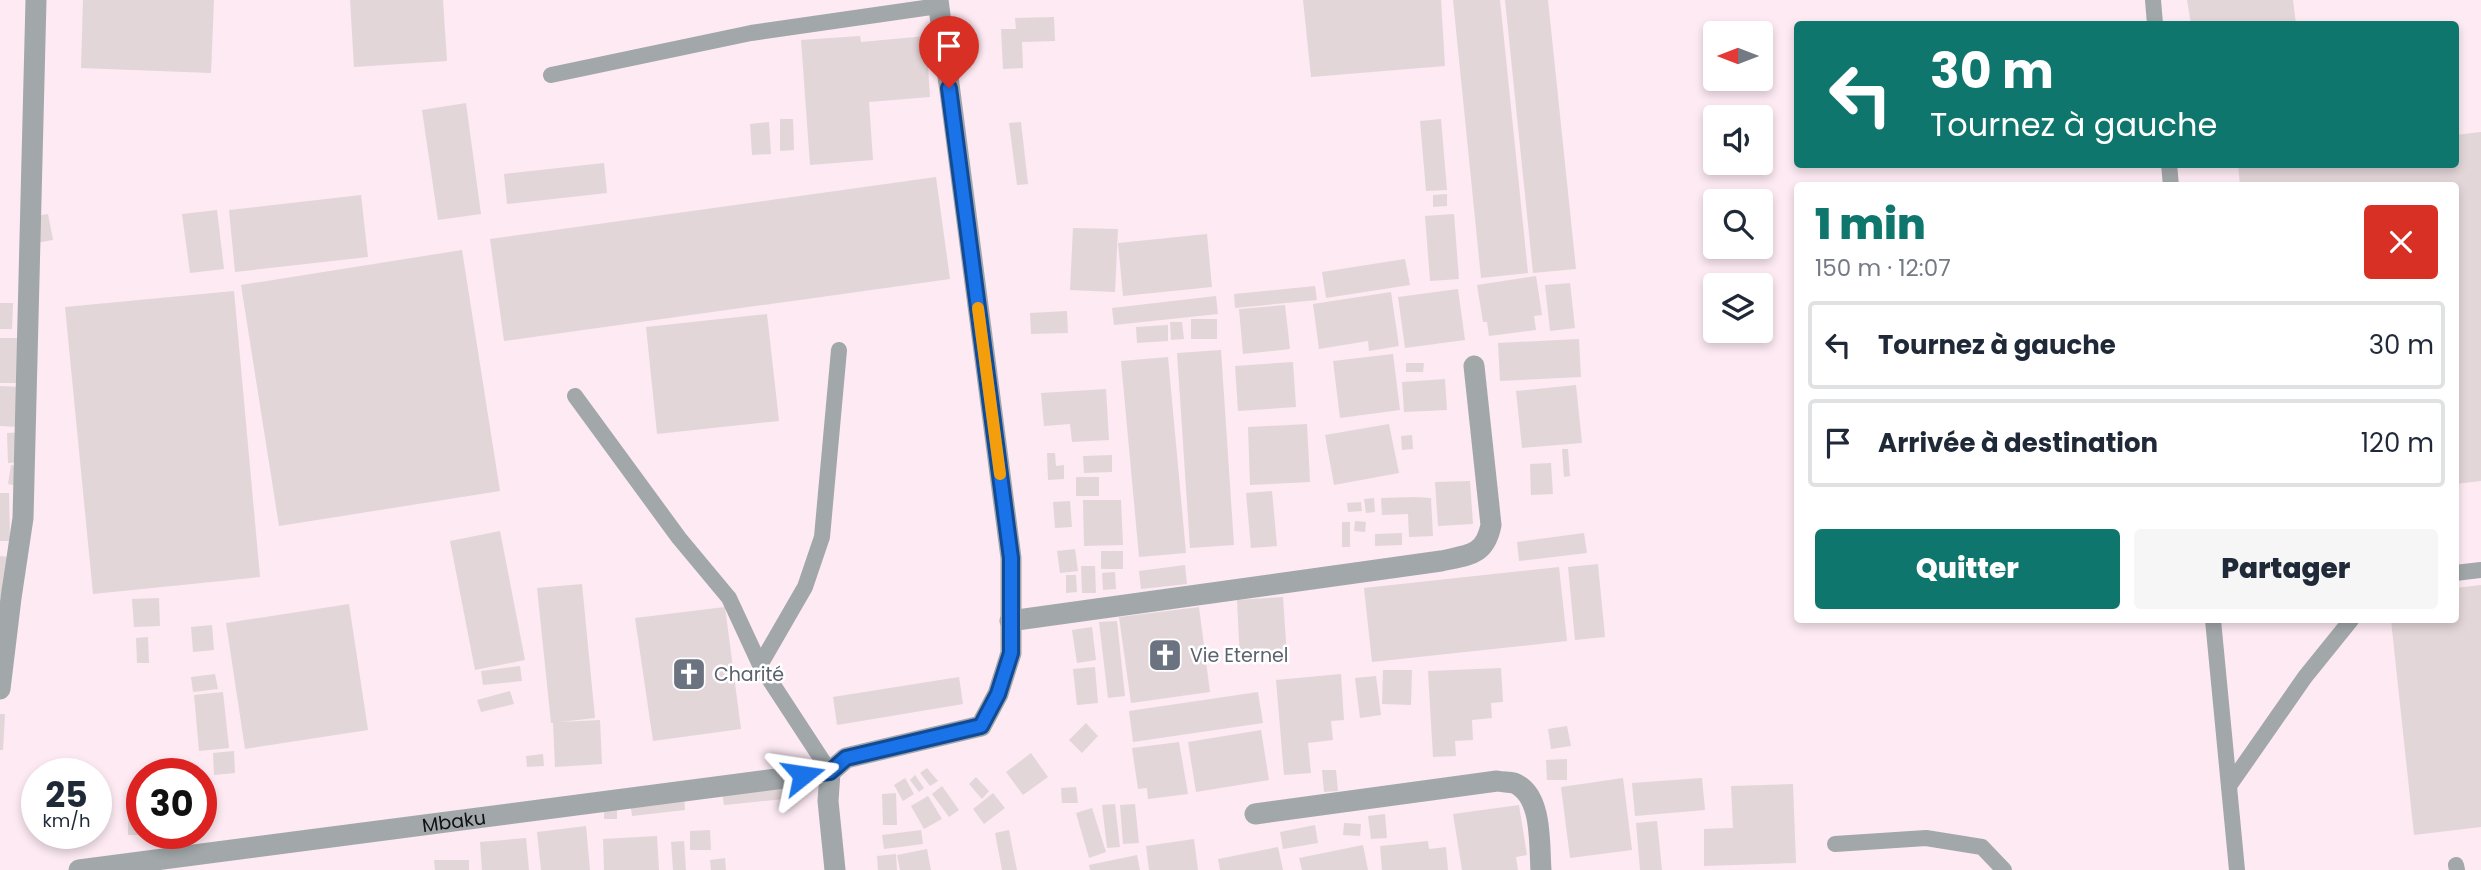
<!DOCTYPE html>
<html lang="fr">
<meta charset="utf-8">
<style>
:root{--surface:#fff;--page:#f6f6f7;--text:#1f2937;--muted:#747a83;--line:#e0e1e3;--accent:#0f766e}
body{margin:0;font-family:Poppins,sans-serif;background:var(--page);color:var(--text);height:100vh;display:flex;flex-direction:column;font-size:26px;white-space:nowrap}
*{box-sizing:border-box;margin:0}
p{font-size:23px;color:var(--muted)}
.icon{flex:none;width:38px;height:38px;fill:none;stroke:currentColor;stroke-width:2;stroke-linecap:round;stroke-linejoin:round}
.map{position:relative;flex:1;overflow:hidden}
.details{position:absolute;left:1794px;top:182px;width:665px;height:441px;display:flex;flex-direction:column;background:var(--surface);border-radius:7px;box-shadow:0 4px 10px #0003}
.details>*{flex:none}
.top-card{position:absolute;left:1794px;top:21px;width:665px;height:147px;border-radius:7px;box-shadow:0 4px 10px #0003;background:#0f766e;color:#fff;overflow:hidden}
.needle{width:46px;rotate:270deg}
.fabs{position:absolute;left:1703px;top:21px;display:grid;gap:14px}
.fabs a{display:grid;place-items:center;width:70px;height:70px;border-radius:7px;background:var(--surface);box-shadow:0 4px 10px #0003;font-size:35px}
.speed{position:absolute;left:21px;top:758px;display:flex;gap:14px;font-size:35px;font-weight:700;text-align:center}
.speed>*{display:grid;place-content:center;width:91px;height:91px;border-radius:50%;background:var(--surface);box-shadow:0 4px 10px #0003;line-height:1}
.speed small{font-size:18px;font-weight:400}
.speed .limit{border:10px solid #d22;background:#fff;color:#111}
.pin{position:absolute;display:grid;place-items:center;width:60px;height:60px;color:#fff;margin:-72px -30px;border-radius:50% 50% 50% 0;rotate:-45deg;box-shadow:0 0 7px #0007}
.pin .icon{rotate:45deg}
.me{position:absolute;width:77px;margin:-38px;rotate:75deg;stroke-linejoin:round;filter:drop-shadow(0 0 5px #0008)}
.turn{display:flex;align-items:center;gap:24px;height:147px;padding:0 21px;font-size:32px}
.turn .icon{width:91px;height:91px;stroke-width:2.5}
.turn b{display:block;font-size:49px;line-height:60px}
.round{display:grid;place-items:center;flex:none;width:74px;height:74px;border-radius:7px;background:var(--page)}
.overview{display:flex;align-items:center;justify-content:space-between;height:119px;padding:0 21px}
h1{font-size:42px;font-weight:800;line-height:52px;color:var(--accent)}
.primary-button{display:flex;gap:14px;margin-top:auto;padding:14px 21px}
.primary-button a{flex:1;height:80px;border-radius:7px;background:var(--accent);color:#fff;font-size:28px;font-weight:800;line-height:80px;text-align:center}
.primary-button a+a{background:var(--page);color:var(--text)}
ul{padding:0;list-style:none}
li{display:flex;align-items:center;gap:21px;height:88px;margin:0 14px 10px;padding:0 7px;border:4px solid var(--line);border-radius:7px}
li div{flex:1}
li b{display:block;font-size:26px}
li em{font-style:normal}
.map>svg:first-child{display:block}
.industrial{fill:#fdeaf3;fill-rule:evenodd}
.building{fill:#e3d6d9}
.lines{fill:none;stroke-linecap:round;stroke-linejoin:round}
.lane{stroke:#a2a7aa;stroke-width:16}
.street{stroke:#a2a7aa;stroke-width:21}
.route-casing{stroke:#114b97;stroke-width:18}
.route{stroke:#1a73e8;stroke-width:12}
.slow{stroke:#f59e0b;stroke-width:12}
.labels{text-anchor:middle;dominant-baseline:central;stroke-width:5;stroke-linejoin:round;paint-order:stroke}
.worship-label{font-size:19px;fill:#5b616d;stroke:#fff;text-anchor:start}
.street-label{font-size:19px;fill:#0f1215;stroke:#fff}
</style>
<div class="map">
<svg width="2481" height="870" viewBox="0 0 2481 870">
<rect width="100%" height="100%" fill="#f7fafe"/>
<path class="industrial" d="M0 0H2481V870H0ZM1797 24H2455V164H1797ZM1715 33H1760V79H1715ZM1715 117H1760V163H1715ZM1797 186H2455V620H1797ZM1715 201H1760V247H1715ZM1715 285H1760V331H1715ZM37 774H96V833H37ZM142 774H201V833H142Z"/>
<g class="building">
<polygon points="83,0 214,0 211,73 81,68"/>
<polygon points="350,0 443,0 447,61 354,67"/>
<polygon points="1303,0 1441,0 1445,66 1311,77"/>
<polygon points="1453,0 1500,0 1528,273 1481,278"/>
<polygon points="1505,0 1548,0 1576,269 1533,273"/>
<polygon points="2187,0 2293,0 2296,24 2191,24"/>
<polygon points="1054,17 1055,41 1022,42 1023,68 1003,69 1001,29 1016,29 1015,18"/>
<polygon points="860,36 861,42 926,36 930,97 869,102 873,160 810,165 801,40"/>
<polygon points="466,103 481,214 438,220 422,110"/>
<polygon points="780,119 793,119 794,150 780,151"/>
<polygon points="1441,119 1447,190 1426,191 1420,121"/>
<polygon points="769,122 771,154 752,155 750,124"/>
<polygon points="1021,122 1028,184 1017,185 1009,123"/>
<polygon points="2481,132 2481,481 2455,484 2455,186 2240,186 2238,164 2455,164 2455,135"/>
<polygon points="604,163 607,193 507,204 504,174"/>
<polygon points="936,177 950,279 504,341 490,239"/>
<polygon points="1447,194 1447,206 1433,207 1433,195"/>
<polygon points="361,195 368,257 235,272 229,210"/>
<polygon points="217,210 224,269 190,273 182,214"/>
<polygon points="48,214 53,240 30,244 25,218"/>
<polygon points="1454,214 1459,279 1430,281 1425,216"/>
<polygon points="1073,228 1118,229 1115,292 1070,290"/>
<polygon points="1207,234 1212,287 1123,296 1118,243"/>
<polygon points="462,250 500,491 279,526 241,285"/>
<polygon points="1405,259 1410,285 1326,298 1322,272"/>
<polygon points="1536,276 1542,315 1534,316 1536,330 1489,336 1487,322 1483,322 1477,285"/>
<polygon points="1570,283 1575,328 1550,331 1545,285"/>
<polygon points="1315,286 1317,300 1235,308 1234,294"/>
<polygon points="1458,289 1465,340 1405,348 1398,297"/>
<polygon points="234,291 260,577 93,594 65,307"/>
<polygon points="1391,292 1399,346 1369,351 1368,341 1319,349 1313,304"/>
<polygon points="1216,296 1218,314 1114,325 1112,308"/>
<polygon points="0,303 13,303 12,329 0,329"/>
<polygon points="1285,305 1290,349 1243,354 1239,309"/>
<polygon points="1067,311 1068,333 1031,334 1030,313"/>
<polygon points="767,314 779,421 657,434 646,327"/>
<rect x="1191" y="319" width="26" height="20"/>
<polygon points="1170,322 1182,322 1184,339 1171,340"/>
<polygon points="1168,325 1168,341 1137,343 1136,327"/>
<rect x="0" y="338" width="28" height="45"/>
<polygon points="1579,339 1581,377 1500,381 1498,343"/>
<polygon points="1221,350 1234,545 1190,548 1177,353"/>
<polygon points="1393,354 1400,410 1340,418 1333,361"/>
<polygon points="1168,357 1186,553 1139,557 1121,361"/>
<polygon points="1293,362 1296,407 1238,411 1235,366"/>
<polygon points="1406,363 1424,363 1423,372 1406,372"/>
<polygon points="1445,379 1447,410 1404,412 1402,382"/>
<polygon points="1576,385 1582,443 1522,448 1516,391"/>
<polygon points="0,386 21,387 19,427 0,426"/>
<polygon points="1106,389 1109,440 1072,442 1070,424 1044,426 1041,393"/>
<polygon points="1307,424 1310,482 1250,485 1248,427"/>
<polygon points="1389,424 1399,473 1334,485 1325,435"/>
<polygon points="26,432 28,462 8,463 7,433"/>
<polygon points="1412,435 1413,449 1402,450 1401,436"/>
<polygon points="1562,449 1568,449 1570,476 1564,477"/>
<polygon points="1047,453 1055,453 1056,466 1064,465 1064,479 1048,480"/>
<polygon points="1112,455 1112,472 1084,473 1083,456"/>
<polygon points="1551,463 1553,494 1531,495 1530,464"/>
<polygon points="11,465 31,468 28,488 8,484"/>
<rect x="1076" y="477" width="23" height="19"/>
<polygon points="1470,481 1473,524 1438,526 1435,482"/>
<polygon points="1272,491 1277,546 1251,548 1246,493"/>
<polygon points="0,493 9,493 10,541 0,541"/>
<polygon points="1416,497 1431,498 1433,536 1409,537 1408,514 1382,515 1381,498"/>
<polygon points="1374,498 1375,512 1366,513 1364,499"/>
<polygon points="1083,500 1121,500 1123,545 1084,546"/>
<polygon points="1070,501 1072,527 1055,528 1053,502"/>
<polygon points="1361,502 1362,511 1348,512 1347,503"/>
<polygon points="1355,521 1366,522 1365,532 1354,531"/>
<rect x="1342" y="522" width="8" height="25"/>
<polygon points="500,531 525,660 475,670 450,541"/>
<polygon points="1402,533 1402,545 1375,546 1375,534"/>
<polygon points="1584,533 1587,553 1519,561 1517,542"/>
<polygon points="1075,549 1078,571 1060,573 1057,551"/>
<rect x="1101" y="551" width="22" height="18"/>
<polygon points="0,556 19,558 15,598 0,597"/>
<polygon points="1598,564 1605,637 1575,640 1568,567"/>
<polygon points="1185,565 1187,584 1141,589 1139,571"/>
<polygon points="1081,566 1095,566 1096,593 1082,593"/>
<polygon points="1559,567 1567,641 1372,662 1364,588"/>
<polygon points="1115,572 1116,589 1103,590 1102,573"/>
<polygon points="1066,575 1076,575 1077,592 1066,593"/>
<polygon points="582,584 595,718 560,722 600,720 602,764 555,767 553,723 551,723 537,588"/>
<polygon points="2481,585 2481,827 2414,835 2391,620 2455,620 2455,588"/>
<polygon points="1283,597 1287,657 1240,660 1237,600"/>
<polygon points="159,598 160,626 134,627 132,599"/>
<polygon points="349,604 368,730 245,749 226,623"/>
<polygon points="725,607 741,729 653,741 635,618"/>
<polygon points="1199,607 1210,692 1131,703 1119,617"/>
<polygon points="1117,621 1125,696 1108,698 1099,622"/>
<polygon points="212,625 214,650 193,652 191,627"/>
<polygon points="1092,627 1096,660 1077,663 1072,630"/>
<polygon points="148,637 149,663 137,663 136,638"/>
<polygon points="520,666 522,681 483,685 481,671"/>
<polygon points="1095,667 1098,703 1077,705 1073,669"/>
<polygon points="1501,668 1503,702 1491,703 1492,718 1472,720 1473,740 1455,741 1456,756 1433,757 1428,671"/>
<polygon points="1383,670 1412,670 1411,705 1382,704"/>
<polygon points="215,674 218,689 193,692 191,677"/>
<polygon points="1341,674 1344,720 1331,721 1333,740 1308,743 1311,773 1284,775 1276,680"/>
<polygon points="1376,676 1381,715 1360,718 1355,678"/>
<polygon points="959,677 963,704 837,725 833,697"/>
<polygon points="510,691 514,704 481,712 477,700"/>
<polygon points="223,692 229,748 199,751 194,695"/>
<polygon points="1258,692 1263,723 1133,742 1129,711"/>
<polygon points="0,714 5,714 3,750 0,750"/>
<polygon points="1086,723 1098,736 1082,753 1069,740"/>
<polygon points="1567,726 1571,746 1551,749 1548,729"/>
<polygon points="1261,730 1269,780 1196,792 1188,742"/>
<polygon points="1179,742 1188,794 1148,799 1147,788 1138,789 1132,748"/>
<polygon points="234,751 235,773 214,775 213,753"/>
<polygon points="1031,753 1048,777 1023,795 1006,772"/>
<polygon points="543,754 544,766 527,767 526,756"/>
<polygon points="1567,759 1567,780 1547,780 1546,760"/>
<polygon points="927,768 938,781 930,786 920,773"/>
<polygon points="1322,770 1336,770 1338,791 1324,792"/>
<polygon points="915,775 924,788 919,792 910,780"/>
<polygon points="976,777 989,791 982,799 969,784"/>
<polygon points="905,778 914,794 903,801 894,785"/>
<polygon points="1623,778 1632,850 1570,858 1561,787"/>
<polygon points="1702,778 1705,810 1635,816 1632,783"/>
<polygon points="783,784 785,799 724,805 722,792"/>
<polygon points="1793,784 1796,863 1704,866 1704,829 1733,828 1731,786"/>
<polygon points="942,786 959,810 949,817 932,794"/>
<polygon points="1076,787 1078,803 1062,803 1061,788"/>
<polygon points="896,793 897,825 883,825 882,794"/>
<polygon points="993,793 1005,808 984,824 973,809"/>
<polygon points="684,795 685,810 632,816 630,802"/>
<polygon points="928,796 942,819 924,829 911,806"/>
<polygon points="1115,804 1120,847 1107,848 1102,805"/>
<polygon points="1135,804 1139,843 1123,844 1120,805"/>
<polygon points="1519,805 1527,855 1516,857 1518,870 1462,870 1453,814"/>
<polygon points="1092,808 1106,852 1089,858 1076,813"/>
<polygon points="617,809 617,819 604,819 604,810"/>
<polygon points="142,812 142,835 128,835 128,813"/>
<polygon points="1385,814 1387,838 1371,839 1368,816"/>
<polygon points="1657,821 1662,870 1640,870 1636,823"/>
<polygon points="1344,823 1361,824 1360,836 1343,835"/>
<polygon points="1315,825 1318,843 1283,849 1280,832"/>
<polygon points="586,826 590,870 541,870 537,832"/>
<polygon points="710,830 711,850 690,850 690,831"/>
<polygon points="921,830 923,844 884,849 882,835"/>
<polygon points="1009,830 1017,870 1002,870 995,833"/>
<polygon points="657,836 659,870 604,870 603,839"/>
<polygon points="526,838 529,870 482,870 480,842"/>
<polygon points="1194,839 1198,870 1149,870 1146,846"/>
<polygon points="684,841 686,870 673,870 671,842"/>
<polygon points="1428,841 1429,849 1446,847 1448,870 1382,870 1380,846"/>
<polygon points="1363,845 1368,870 1302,870 1299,858"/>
<polygon points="1278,847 1283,870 1220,870 1218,859"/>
<polygon points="927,849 931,870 900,870 897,855"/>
<polygon points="896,854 897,870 878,870 877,856"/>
<polygon points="1137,855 1140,870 1090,870 1089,865"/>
<polygon points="725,858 726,870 711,870 710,860"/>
<polygon points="434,860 469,860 469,870 435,870"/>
</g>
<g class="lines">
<g class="lane">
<polyline points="2153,0 2155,24"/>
<polyline points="551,75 751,33 938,6"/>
<polyline points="2169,164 2171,186"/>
<polyline points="575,396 679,538 729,598 760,665 830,772"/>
<polyline points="2455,573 2481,570"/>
<polyline points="2213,620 2237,870"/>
<polyline points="760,665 805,587 822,537 839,350"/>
<polyline points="2229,786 2305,677 2351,620"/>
<polyline points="1835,844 1926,838 1982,847 2004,870"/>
<polyline points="2456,865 2457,870"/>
</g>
<g class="street">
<path d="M1010 621 1441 561C1468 555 1485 556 1491 525L1474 366"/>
<polyline points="0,689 11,598 23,518 36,0"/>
<polyline points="830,772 846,758 981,726 998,694 1011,653 1011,558 938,0"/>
<polyline points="830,772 828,801 835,870"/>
<path d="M1255 814 1497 781C1502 782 1509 782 1514 783 1543 795 1539 844 1541 870"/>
<path id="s1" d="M79 870 830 772"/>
</g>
</g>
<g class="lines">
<g class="route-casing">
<polyline id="route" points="803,775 830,772 846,758 981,726 998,694 1011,653 1011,558 949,88"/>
</g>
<use href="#route" class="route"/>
<polyline class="slow" points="978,308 1000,474"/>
</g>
<defs>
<g id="church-square" transform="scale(1.75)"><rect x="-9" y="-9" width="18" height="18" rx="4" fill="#6b7280" stroke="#fff"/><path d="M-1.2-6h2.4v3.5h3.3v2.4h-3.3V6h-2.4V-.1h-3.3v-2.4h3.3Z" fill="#fff"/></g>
</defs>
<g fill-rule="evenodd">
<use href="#church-square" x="1165" y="655"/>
<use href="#church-square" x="689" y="674"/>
</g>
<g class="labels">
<g class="worship-label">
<text x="1190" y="655">Vie Eternel</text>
<text x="714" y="674">Charité</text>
</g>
<g class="street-label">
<text stroke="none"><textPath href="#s1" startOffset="378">Mbaku</textPath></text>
</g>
</g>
</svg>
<div class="fabs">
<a><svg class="needle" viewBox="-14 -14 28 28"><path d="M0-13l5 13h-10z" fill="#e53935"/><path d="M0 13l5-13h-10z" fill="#747a83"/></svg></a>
<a><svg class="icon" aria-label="sound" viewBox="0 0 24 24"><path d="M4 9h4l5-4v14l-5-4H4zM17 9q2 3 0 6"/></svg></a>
<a><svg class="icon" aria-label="search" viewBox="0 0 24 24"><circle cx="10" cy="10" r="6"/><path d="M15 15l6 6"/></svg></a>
<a><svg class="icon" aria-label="layers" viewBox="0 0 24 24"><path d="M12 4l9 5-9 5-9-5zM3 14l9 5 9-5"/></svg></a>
</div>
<div class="speed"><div>25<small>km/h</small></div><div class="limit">30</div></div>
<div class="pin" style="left:949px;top:88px;background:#d93025"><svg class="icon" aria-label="arrive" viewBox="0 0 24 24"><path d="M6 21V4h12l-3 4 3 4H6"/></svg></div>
<svg class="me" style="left:803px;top:775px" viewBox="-20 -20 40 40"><path d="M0-17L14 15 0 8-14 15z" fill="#1a73e8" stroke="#fff" stroke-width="4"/></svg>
<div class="top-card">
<div class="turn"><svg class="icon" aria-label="left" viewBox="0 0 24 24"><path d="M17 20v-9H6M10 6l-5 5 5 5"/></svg><div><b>30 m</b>Tournez à gauche</div></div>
</div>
<section class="details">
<div class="overview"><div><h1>1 min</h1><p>150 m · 12:07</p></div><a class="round" style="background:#d93025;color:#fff"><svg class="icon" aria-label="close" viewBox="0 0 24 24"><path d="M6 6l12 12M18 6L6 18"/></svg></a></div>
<ul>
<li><svg class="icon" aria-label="left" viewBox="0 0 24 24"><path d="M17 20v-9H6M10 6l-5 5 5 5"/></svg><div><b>Tournez à gauche</b></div><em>30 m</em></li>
<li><svg class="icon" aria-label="arrive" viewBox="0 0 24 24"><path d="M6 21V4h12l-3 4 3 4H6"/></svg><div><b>Arrivée à destination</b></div><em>120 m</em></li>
</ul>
<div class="primary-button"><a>Quitter</a><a>Partager</a></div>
</section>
</div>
